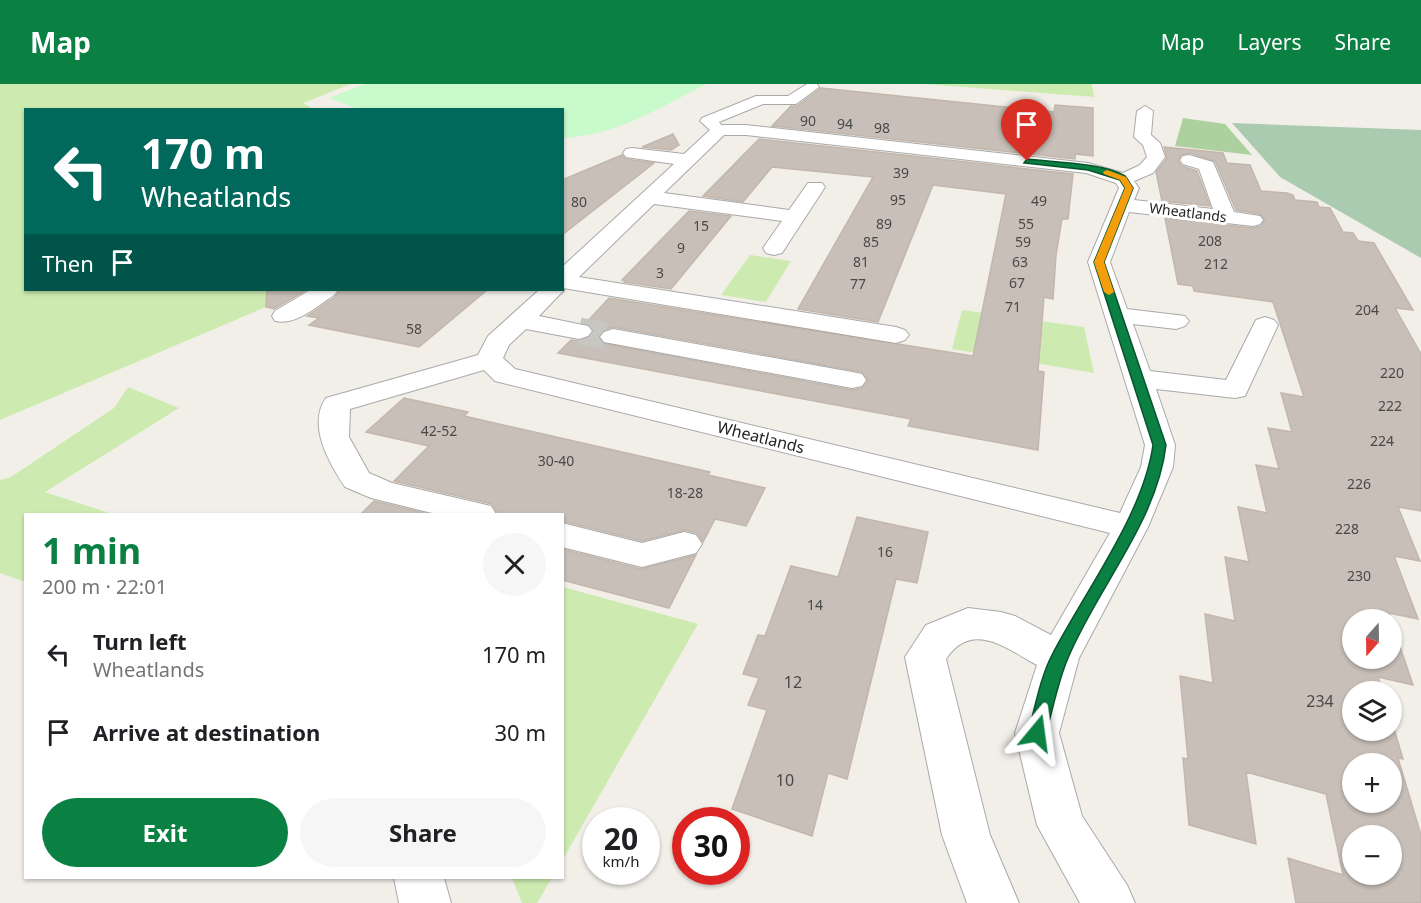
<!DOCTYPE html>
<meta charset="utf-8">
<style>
:root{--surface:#fff;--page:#f6f6f6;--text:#202124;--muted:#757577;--accent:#0b8043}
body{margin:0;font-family:"Noto Sans",sans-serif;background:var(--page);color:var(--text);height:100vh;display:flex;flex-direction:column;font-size:22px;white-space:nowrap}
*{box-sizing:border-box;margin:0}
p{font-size:20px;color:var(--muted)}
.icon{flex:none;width:33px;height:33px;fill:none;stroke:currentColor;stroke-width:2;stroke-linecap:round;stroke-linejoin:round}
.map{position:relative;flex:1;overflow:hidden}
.sheet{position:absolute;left:24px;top:429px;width:540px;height:366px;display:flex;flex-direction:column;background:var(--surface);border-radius:0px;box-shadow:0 2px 4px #0004}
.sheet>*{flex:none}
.guide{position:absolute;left:24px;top:24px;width:540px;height:183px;border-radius:0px;box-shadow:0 2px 4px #0004;background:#00695c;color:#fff;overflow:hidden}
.needle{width:39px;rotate:200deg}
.fabs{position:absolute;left:1342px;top:525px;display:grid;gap:12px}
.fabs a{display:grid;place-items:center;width:60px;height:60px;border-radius:50%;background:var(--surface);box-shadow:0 2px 4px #0004;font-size:30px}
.speed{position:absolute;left:582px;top:723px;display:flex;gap:12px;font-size:30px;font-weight:700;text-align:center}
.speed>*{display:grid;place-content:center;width:78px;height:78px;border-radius:50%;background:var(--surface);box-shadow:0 2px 4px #0004;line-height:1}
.speed small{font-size:15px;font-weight:400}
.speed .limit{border:9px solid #d22;background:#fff;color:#111}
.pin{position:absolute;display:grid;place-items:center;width:51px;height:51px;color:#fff;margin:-62px -26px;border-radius:50% 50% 50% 0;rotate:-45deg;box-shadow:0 0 6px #0007}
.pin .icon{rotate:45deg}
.me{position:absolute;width:66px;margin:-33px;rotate:16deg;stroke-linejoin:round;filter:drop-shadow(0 0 4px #0008)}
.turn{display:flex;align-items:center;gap:21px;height:126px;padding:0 18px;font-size:27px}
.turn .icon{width:78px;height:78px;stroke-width:2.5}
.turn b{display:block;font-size:42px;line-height:51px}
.then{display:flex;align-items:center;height:57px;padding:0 18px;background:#0003;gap:12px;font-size:22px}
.round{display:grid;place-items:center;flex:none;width:63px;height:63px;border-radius:32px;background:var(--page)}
.summary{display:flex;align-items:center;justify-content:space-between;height:102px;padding:0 18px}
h1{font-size:36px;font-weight:700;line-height:45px;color:var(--accent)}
.primary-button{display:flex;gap:12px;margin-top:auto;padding:12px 18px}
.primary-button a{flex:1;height:69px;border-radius:36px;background:var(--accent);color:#fff;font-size:24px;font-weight:700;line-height:69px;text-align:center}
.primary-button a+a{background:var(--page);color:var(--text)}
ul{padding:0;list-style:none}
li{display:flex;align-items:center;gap:18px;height:78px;padding:0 18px}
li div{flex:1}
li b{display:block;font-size:22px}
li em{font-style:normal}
header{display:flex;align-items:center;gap:36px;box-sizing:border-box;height:84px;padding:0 30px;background:var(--accent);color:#fff}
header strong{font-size:28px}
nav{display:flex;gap:33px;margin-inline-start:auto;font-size:21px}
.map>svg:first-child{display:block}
.grass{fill:#cdebb0}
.forest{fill:#add19e}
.cemetery{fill:#aacbaf}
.park{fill:#c8facc}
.building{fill:#c7bfb8;stroke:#c4b6ab;stroke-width:1.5;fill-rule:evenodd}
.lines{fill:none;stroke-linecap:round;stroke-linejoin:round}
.minor-tunnel{stroke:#c8c6c1;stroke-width:27;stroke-dasharray:27 14;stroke-linecap:butt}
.minor-casing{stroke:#a9a9a9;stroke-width:2}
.minor{fill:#fff;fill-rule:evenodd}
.route{fill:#0b8043;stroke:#07532c;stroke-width:1.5}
.slow{fill:#f59e0b}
.labels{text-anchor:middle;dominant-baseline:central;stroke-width:6;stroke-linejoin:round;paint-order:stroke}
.number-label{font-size:14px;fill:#4b4948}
.far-street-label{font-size:14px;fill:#222;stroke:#fff}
.street-label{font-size:16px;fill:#222;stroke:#fff}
.near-number-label{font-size:16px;fill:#4b4948}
</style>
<header>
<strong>Map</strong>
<nav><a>Map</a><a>Layers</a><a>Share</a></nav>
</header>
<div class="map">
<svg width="1421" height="819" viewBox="0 0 1421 819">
<rect width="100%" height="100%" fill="#f2efe9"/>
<g class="grass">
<polygon points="0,0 351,0 303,19 314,25 26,26 26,206 306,206 0,336"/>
<polygon points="925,0 1092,0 1094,13"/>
<polygon points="750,171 791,177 766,218 721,211"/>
<polygon points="962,226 1084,243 1094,289 952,265"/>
<polygon points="128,303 179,324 45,408 112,430 26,430 25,498 0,489 0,396 11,393 114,324"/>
<polygon points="563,503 698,540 563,775 562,503"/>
<polygon points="512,794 552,794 537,819 522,819"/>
</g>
<polygon class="forest" points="1183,34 1225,40 1252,71 1175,62"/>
<polygon class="cemetery" points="1232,39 1421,46 1421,174 1280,93"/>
<path class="park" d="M365 0H707C661 23 615 52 563 54L562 26 358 25 329 14Z"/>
<g class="building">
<polygon points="821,4 1054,28 1055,21 1093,24 1093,72 1075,70 1075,75 772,42 791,22 797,22"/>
<polygon points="673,50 679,61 671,66 642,63"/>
<path d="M759 55 1073 90 1068 135H1062L1056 171 1053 215 1044 213 1038 287 1044 288 1038 366 908 342 911 335 558 269 571 256 580 257 590 253 594 247 586 239 609 214 973 272 1006 110 933 101 878 238 798 225 873 93 772 83 743 118 703 112ZM613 243 862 288 868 297 862 304 852 306 602 259 598 252 603 246Z"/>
<path d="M1164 63 1223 69 1227 79 1250 81 1261 107 1287 109 1293 111 1295 116 1317 118 1319 123 1330 124 1343 148 1353 149 1358 157 1374 159 1413 226 1395 224 1421 270V427L1398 423 1420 477 1394 472 1418 535 1389 529 1391 536H1353V574H1392V539L1413 601 1378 593 1383 608H1353V646H1392V638L1403 675 1398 674 1421 751V819H1296L1288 774 1343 791 1326 710 1246 688 1256 760 1189 741 1183 674 1188 675 1180 592 1213 599 1205 530 1235 537 1225 473 1249 478 1238 423 1267 429 1256 381 1279 385 1268 344 1292 348 1281 309 1304 313 1273 218 1194 207 1193 202 1178 200 1165 134 1253 144 1261 142 1265 136 1260 130 1236 126 1215 77 1190 69 1181 71 1178 77 1182 82 1197 87 1210 122 1162 117 1156 88 1167 74ZM1353 680H1392V718H1353ZM1353 752H1392V790H1353Z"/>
<polygon points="622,71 626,75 654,79 562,151 562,96"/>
<polygon points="689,127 731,132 671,205 624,198 625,196 622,196"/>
<polygon points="267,206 306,206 274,225 266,223"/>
<polygon points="340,206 487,206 419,263 309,241 319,234 307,232 335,213"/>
<polygon points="404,314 468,328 464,332 710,388 708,391 765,404 746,442 715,435 703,458 697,449 685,446 642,457 562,437 562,430 498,430 492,420 394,397 429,362 366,348"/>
<polygon points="374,417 429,430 361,430"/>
<polygon points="857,433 928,448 917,499 896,495 847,695 828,689 812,752 732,725 767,626 748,621 759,594 743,590 758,551 765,552 791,482 838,493"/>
<polygon points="562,465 641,485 696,471 669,524 562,496"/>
</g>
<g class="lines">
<polyline class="minor-tunnel" points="579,247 613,253"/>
<g class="minor-casing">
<g id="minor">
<path d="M807 0H817L819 3 796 20H763L719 38 721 41H746L1088 79 1123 89 1140 81 1147 73 1143 61 1134 53 1137 27 1145 22 1153 27 1151 51 1160 59 1165 73 1153 89 1134 97 1139 104 1134 116 1213 125 1199 85 1183 80 1180 76 1183 72 1189 71 1213 78 1234 128 1260 132 1263 136 1260 140 1253 142 1129 128 1110 178 1127 225 1185 232 1189 237 1185 242 1176 245 1133 240 1150 287 1226 296 1256 236 1265 233 1274 236 1278 241 1245 312 1235 314 1156 305 1175 361 1173 383 1148 443 1079 574 1059 649 1082 732 1127 801 1135 819H1080L1037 741 1015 649 1037 581C1006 564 972 536 946 575L990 751 1019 819H967L942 751 905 573 926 541 968 524 1001 528 1015 532 1051 551 1110 449 495 297 484 286 350 325 349 353 369 389 392 399 491 422 496 430H436L371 414 345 403C329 379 307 341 326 314L478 271 488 252 539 206H562V183L674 80 626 73 623 69 626 65 632 64 684 70 710 46 700 37 702 34 756 12H788ZM724 51H746L1086 89 1116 99 1119 104 1088 178 1145 361 1141 383 1120 429 515 285 503 274 509 261 526 245 579 255 588 252 592 247 588 242 539 232 564 206 563 204 896 259 905 256 909 251 905 246 896 243 579 193 654 120 782 137 763 164 766 169 774 171 782 169 825 103 822 99H808L789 126 664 109Z"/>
<path d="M310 206H338L334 211C317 222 296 242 275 237L272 232 275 227Z"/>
<polygon points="613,245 852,288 862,290 866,296 862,302 852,304 604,258 600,253 604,248"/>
<polygon points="562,439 642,459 684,448 696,451 702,460 696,469 642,483 562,463"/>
<polygon points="394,794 444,794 451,819 399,819"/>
</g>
</g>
<use href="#minor" class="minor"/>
</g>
<path class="route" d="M1027 75C1051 78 1105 79 1125 92 1128 95 1130 100 1133 104L1104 178 1166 361C1157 438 1097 504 1068 574 1058 597 1053 625 1046 649L1043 655 1037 657 1031 655 1028 649C1035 624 1040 594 1052 571 1085 507 1143 431 1153 361L1094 178 1125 104 1120 96 1088 86 1024 79Z"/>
<polygon class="slow" points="1107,86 1126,93 1133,104 1104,178 1114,208 1109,211 1104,208 1094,178 1125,104 1120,96 1104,90 1103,88"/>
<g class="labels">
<g class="number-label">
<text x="808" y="36">90</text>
<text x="845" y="39">94</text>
<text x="882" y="43">98</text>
<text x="901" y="88">39</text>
<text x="898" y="115">95</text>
<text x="1039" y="116">49</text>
<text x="579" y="117">80</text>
<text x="884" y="139">89</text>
<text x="1026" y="139">55</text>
<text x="701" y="141">15</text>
<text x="1210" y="156">208</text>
<text x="871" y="157">85</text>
<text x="1023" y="157">59</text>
<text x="681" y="163">9</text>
<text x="861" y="177">81</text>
<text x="1020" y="177">63</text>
<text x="1216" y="179">212</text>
<text x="660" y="188">3</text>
<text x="1017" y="198">67</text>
<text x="858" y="199">77</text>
<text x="1013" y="222">71</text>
<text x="1367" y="225">204</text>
<text x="414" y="244">58</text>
<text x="1392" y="288">220</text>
<text x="1390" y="321">222</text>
<text x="439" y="346">42-52</text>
<text x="1382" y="356">224</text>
<text x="556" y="376">30-40</text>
<text x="1359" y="399">226</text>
<text x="685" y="408">18-28</text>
<text x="1347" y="444">228</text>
<text x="885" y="467">16</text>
<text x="1359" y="491">230</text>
<text x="815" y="520">14</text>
</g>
<g class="far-street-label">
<text transform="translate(1188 128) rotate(7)">Wheatlands</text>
</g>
<g class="street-label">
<text transform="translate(761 353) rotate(14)">Wheatlands</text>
</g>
<g class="near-number-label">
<text x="793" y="598">12</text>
<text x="1320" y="617">234</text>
<text x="785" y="696">10</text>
</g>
</g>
</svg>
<div class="fabs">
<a><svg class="needle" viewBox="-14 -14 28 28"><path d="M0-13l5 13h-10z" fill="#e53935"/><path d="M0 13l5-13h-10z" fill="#757577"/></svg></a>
<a><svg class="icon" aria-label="layers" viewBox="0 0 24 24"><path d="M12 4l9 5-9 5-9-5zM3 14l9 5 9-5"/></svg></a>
<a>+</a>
<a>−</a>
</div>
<div class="speed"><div>20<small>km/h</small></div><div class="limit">30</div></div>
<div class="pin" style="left:1027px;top:77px;background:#d93025"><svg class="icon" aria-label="arrive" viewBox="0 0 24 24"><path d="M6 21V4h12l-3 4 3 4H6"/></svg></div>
<svg class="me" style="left:1037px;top:649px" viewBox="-20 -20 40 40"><path d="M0-17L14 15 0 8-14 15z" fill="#0b8043" stroke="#fff" stroke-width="4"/></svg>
<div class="guide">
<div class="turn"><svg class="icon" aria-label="left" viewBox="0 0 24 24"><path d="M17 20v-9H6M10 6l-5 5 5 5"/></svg><div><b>170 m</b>Wheatlands</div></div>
<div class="then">Then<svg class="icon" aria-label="arrive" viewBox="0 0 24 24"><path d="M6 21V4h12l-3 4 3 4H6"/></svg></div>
</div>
<section class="sheet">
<div class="summary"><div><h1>1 min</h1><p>200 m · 22:01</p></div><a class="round"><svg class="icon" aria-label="close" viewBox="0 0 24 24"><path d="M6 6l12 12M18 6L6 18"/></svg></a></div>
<ul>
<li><svg class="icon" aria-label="left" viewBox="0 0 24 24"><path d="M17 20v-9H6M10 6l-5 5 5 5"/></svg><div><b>Turn left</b><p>Wheatlands</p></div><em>170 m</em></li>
<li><svg class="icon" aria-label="arrive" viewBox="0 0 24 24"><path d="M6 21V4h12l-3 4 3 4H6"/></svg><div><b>Arrive at destination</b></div><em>30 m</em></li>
</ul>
<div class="primary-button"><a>Exit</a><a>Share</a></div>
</section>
</div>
